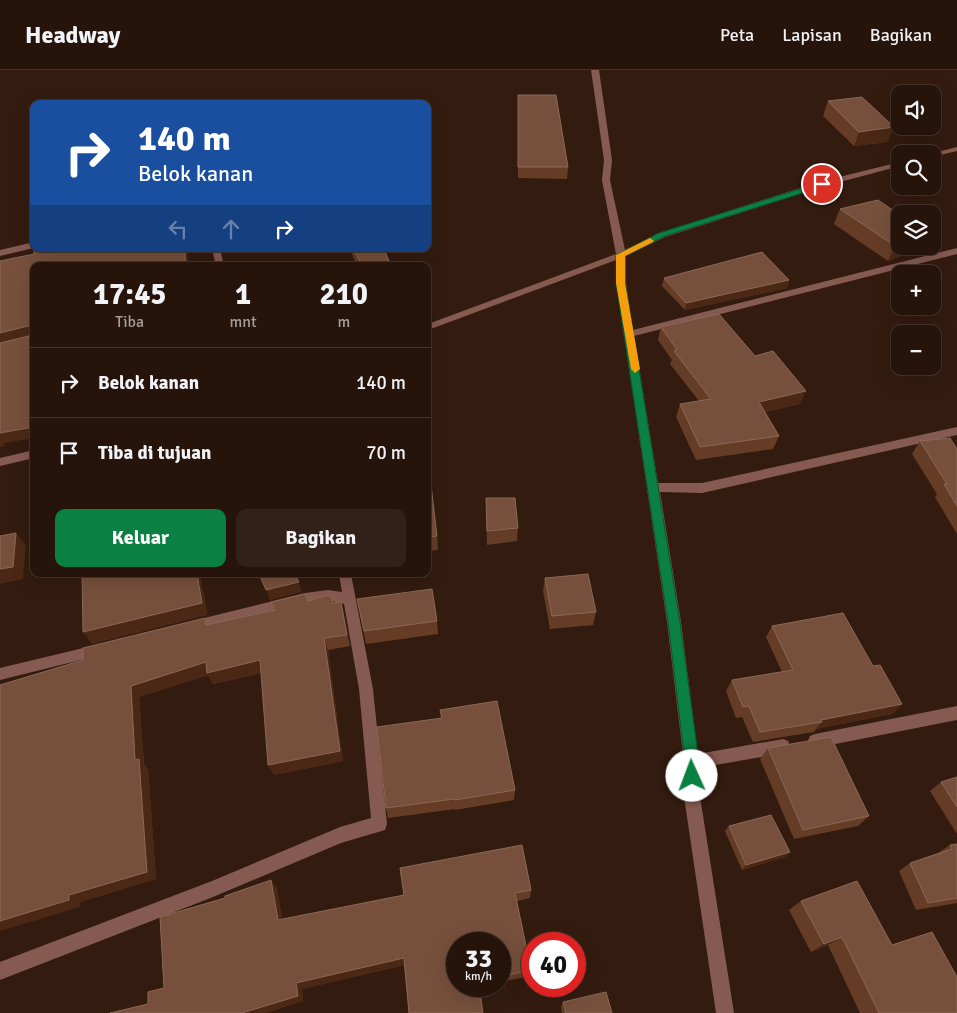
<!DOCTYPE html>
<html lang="id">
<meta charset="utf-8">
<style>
:root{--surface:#26140b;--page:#322119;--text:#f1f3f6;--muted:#a49e9d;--line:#42332c;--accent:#0b8043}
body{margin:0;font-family:Signika,sans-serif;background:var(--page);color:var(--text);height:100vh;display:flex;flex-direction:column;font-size:19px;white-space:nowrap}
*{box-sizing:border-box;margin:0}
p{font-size:16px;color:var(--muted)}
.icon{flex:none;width:28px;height:28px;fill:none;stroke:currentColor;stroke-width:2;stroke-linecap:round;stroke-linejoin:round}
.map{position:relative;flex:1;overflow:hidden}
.panel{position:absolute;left:30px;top:192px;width:401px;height:315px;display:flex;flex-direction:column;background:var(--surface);border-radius:10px;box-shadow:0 5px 20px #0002,0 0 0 1px var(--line)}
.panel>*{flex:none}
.guide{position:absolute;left:30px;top:30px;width:401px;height:152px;border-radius:10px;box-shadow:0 5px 20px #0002,0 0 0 1px var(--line);background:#1a4fa0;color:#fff;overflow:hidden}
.buttons{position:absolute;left:891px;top:15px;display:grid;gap:10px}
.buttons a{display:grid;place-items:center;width:50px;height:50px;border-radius:10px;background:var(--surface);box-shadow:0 5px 20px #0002,0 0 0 1px var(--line);font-size:25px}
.speed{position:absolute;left:446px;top:862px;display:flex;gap:10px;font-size:25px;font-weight:700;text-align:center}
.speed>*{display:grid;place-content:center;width:65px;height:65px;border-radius:50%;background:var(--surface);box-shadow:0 5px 20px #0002,0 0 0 1px var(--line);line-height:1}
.speed small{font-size:12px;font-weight:400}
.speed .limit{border:8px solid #d22;background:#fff;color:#111}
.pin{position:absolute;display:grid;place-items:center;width:42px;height:42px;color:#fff;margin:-21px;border:2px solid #fff;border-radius:50%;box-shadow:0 1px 5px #0007}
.me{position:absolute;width:55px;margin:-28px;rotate:358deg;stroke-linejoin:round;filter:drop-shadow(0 0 4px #0008)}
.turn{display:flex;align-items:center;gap:18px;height:105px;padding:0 25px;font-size:22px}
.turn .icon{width:65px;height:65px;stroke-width:2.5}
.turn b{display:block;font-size:35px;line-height:42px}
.lanes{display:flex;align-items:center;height:48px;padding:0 25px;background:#0003;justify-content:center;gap:25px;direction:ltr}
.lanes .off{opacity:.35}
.eta{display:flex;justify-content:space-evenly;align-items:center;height:85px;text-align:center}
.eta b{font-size:30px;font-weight:800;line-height:35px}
.button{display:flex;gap:10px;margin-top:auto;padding:10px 25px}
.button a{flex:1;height:58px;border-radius:10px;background:var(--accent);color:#fff;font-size:20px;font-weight:800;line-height:58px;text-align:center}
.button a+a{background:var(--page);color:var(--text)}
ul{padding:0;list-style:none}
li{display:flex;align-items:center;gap:15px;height:70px;padding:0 25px;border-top:1px solid var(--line)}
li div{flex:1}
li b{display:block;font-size:19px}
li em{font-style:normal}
header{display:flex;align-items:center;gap:30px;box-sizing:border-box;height:70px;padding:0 25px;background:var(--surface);border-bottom:1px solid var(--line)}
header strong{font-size:24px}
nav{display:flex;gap:28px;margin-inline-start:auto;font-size:18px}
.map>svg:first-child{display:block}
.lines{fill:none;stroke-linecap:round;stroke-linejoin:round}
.minor{fill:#855a51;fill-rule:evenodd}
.wall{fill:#653d27}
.shaded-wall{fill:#4a2815}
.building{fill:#76503c;stroke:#8b6856}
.route{fill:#0b8043;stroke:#07532c}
.slow{fill:#f59e0b}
</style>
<header>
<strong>Headway</strong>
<nav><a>Peta</a><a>Lapisan</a><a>Bagikan</a></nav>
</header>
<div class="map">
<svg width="957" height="943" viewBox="0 0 957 943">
<rect width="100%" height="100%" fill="#331b0f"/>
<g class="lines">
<g class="minor">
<polygon points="591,0 599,0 612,90 610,110 625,180 659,163 819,112 900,92 900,96 825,116 665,167 626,186 626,213 633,260 957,178 957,184 634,266 658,413 702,413 957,357 957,365 702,423 660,422 681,552 698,684 783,669 788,671 790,676 788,681 783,683 699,698 699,720 734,943 716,943 683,720 684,692 667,552 616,213 616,190 428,260 428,254 616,184 602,110 604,90"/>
<polygon points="957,77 957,81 932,87 932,84 929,84"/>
<polygon points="34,172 34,178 0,186 0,180"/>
<polygon points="212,179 220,179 224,196 216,196"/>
<polygon points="34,380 34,388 0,396 0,388"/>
<polygon points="339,504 351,504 373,619 387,754 385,760 341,773 213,827 0,910 0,892 212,811 340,757 371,748 359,619 344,534 328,530 305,535 192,563 187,561 185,557 187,553 192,551 305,523 328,520 342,522"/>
<polygon points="100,574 105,576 107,580 105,584 0,610 0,598"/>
<polygon points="957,636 957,650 815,678 810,676 808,671 810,666 815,664"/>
</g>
</g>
<g class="wall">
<polygon points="518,25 568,97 567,109 518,108"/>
<polygon points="828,31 888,72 854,76 823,46"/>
<polygon points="840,139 900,176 922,176 921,178 888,191 834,154"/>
<polygon points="350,179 384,179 391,196 357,196"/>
<polygon points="664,208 789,210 787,218 685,240 662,216"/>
<polygon points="661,257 755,286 800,334 765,342 779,366 773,379 696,390 676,347 680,334 699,331 670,294 672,290 658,270"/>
<polygon points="920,371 957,379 957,464 935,427 937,424 912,384"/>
<polygon points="428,389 437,466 438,480 428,481"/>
<polygon points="486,428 518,458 517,471 487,475"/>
<polygon points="545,508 596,542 593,555 550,559 543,521"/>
<polygon points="357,529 437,551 438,564 366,574"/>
<polygon points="308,531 333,533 341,532 344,545 350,576 328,580 343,691 274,705 268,695 261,603 213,614 208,605 139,627 144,694 148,699 156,809 80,832 80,837 0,615 208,555 274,540 271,532"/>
<polygon points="772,556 873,596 902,634 892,644 816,659 814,662 753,672 742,647 736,648 726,621 732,610 782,602 766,567"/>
<polygon points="440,640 515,720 514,730 455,740 455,739 388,748 386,738 441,648"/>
<polygon points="768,678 869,746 858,756 794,769 760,689"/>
<polygon points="957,707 957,764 930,721 941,712"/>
<polygon points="729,756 790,782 785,787 742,800 725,761"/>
<polygon points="957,774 957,833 916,840 899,801 910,793 938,783 950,775"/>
<polygon points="522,775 531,820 530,828 517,831 531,900 530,906 500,912 500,874 458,874 458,916 481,916 480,917 483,943 409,943 404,895 302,919 303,931 265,943 110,943 148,934 148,922 164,918 160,847 225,828 225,826 271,810 277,819 282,849 404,825 400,798"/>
<polygon points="801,831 892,875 957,943 860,943 828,875 811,882 789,840"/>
<polygon points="563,932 612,943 562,943 561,937"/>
</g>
<g class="shaded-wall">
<polygon points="894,57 888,72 854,76 859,62"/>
<polygon points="900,174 900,176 922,176 921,178 888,191 895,176"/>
<polygon points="185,179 188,179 188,196 185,188"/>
<polygon points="789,210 787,218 685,240 686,233"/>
<polygon points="28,256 34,266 0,274 0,263"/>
<polygon points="806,321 800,334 754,345 759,332"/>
<polygon points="34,357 34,368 4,373 4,376 0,377 0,363"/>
<polygon points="16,463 26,476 23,509 0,514 0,499"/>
<polygon points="197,504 200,504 208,545 92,574 83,562"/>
<polygon points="299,512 302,522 270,530 266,520"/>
<polygon points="341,532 344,545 350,576 347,565"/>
<polygon points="324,568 328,580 343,691 274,705 268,695"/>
<polygon points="260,590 265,602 213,614 208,605 139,627 144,694 148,699 156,809 80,832 80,837 0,861 0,851 69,825 135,690 131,616 206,592"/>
<polygon points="902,634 892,644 816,659 822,652 821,650"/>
<polygon points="790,782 785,787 742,800 746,795"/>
<polygon points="271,810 277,819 284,858 278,850"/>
<polygon points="842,867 828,875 811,882 824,874"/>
<polygon points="404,888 406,895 302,919 303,931 265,943 242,943 296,913"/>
</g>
<g class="building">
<polygon points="518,25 556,25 568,97 518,97"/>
<polygon points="862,27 894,57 859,62 828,31"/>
<polygon points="878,130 900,145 900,174 895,176 840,139"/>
<polygon points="34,179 185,179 185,188 188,196 34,196 34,357 0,363 0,273 29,266 31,258 28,256 0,263 0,191 34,184"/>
<polygon points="354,179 384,179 391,196 362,196"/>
<polygon points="762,182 789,210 686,233 664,208"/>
<polygon points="719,244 755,286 773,281 806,321 759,332 779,366 700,377 680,334 711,329 674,281 677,280 661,257"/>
<polygon points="950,368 957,379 957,436 944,414 947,414 920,371"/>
<polygon points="428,389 437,466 428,467"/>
<polygon points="486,428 515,428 518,458 487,461"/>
<polygon points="34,443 34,478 30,479"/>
<polygon points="16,463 13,497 0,499 0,466"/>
<polygon points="82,504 197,504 202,533 83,562"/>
<polygon points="259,504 295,504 299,512 266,520"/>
<polygon points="588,504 596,542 552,546 545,508"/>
<polygon points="432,519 437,551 364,561 357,529"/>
<polygon points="305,524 308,531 330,525 333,533 341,532 347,565 324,568 340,681 268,695 260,590 207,603 206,592 131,616 135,690 139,689 147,802 69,825 69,830 0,851 0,615 83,590 83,578 205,548 206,555 275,540 271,532"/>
<polygon points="843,543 873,596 880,595 902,634 821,650 822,652 760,662 749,636 743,637 732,610 793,600 772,556"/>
<polygon points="497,631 515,720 455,730 454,729 386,738 377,657 442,648 440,640"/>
<polygon points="831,667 869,746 803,760 768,678"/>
<polygon points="957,707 957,737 941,712"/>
<polygon points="771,745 790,782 746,795 729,756"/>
<polygon points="957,774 957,828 928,833 910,793 952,779 950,775"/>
<polygon points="522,775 531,820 515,823 531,900 500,907 500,874 458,874 458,916 479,916 483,943 409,943 404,888 296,913 298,926 242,943 110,943 148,934 148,922 164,918 160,847 225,828 225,826 271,810 278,850 404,825 400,798"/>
<polygon points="857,811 892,875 932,862 957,907 957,943 879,943 842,867 824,874 801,831"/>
<polygon points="606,922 612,943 566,943 563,932"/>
</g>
<polygon class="route" points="822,112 825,113 825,116 665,166 625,186 625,213 680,552 699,692 697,711 692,713 687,711 685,706 685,692 668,552 616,213 616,185 659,163"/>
<polygon class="slow" points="650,168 654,171 653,172 625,186 625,213 640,299 635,303 631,299 616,213 616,185"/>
</svg>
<div class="buttons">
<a><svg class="icon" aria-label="sound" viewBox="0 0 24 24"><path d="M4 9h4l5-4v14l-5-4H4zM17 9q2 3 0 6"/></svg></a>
<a><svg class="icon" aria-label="search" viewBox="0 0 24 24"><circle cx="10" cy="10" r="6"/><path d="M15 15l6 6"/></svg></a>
<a><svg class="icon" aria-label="layers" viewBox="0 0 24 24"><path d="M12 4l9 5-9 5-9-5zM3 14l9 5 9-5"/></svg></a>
<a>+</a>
<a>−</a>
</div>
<div class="speed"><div>33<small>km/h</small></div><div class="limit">40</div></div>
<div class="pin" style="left:822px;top:114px;background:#d93025"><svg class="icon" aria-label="arrive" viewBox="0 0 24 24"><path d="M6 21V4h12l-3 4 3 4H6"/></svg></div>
<svg class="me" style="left:692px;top:706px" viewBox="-20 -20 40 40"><circle r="19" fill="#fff"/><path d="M0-13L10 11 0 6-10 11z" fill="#0b8043"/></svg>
<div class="guide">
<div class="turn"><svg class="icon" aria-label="right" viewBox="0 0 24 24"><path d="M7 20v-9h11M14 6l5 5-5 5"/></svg><div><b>140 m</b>Belok kanan</div></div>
<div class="lanes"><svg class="icon off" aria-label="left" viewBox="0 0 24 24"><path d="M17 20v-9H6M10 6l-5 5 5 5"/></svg><svg class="icon off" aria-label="ahead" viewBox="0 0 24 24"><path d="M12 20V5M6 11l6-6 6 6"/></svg><svg class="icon" aria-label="right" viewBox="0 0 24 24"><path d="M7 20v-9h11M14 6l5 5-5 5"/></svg></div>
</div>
<section class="panel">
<div class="eta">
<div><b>17:45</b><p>Tiba</p></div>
<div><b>1</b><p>mnt</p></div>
<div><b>210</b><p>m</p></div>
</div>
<ul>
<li><svg class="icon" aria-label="right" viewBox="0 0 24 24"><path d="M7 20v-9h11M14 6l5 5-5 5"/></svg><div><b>Belok kanan</b></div><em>140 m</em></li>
<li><svg class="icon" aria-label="arrive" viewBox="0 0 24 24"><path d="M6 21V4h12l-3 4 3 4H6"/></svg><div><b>Tiba di tujuan</b></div><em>70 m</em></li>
</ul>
<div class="button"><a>Keluar</a><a>Bagikan</a></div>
</section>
</div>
